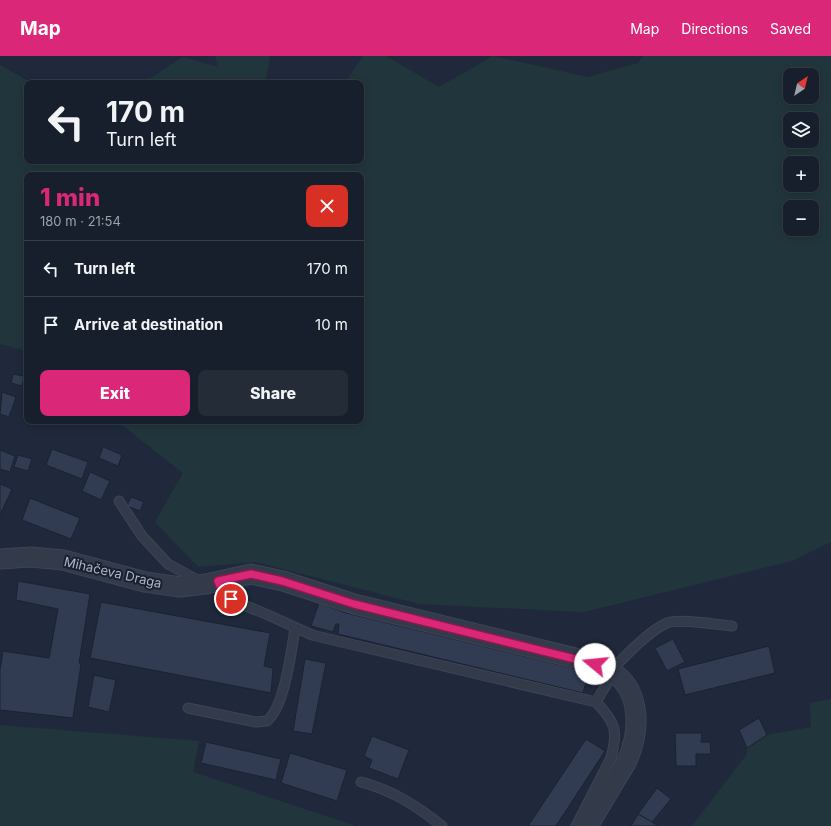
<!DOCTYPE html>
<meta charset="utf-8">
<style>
:root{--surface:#171f2c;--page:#242c38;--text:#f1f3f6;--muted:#9ea2a9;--line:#363d48;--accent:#db2777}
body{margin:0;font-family:Inter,sans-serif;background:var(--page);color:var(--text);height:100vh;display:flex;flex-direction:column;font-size:15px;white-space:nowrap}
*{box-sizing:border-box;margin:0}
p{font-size:13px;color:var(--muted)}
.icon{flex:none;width:22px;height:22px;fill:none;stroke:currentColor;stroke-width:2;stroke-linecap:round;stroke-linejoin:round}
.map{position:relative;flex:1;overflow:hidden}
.details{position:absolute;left:24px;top:116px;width:340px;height:252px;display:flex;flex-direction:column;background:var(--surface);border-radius:8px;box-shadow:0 2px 10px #0003,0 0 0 1px var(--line)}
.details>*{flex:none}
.guide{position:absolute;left:24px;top:24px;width:340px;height:84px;border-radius:8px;box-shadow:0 2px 10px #0003,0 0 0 1px var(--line);background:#171f2c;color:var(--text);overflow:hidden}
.needle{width:26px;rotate:35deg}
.tools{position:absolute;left:783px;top:12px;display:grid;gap:8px}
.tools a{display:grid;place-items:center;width:36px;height:36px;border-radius:8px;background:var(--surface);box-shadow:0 2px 10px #0003,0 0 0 1px var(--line);font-size:20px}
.pin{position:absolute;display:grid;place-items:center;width:34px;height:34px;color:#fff;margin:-17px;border:2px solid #fff;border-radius:50%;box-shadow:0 1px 4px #0007}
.me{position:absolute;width:44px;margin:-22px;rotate:287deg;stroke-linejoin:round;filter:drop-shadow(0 0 3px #0008)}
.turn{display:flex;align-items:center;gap:14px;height:84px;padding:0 16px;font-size:18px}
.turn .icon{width:52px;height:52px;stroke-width:2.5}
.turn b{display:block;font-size:28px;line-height:34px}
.round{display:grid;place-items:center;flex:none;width:42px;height:42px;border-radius:8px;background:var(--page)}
.summary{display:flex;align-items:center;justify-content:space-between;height:68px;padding:0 16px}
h1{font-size:24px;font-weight:800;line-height:30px;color:var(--accent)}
.button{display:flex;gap:8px;margin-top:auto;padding:8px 16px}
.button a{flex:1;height:46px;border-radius:8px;background:var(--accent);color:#fff;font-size:16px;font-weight:800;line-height:46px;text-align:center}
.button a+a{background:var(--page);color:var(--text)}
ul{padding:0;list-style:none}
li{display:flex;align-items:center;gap:12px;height:56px;padding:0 16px;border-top:1px solid var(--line)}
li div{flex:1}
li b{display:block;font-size:15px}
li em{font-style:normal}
header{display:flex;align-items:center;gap:24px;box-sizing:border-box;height:56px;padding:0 20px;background:var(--accent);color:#fff}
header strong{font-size:19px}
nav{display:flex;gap:22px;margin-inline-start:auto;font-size:14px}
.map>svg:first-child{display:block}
.green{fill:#21363c;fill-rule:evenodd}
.building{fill:#313c52;stroke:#1b2232}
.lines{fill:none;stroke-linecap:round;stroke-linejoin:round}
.service-casing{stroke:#3d4454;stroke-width:11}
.minor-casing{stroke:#3d4454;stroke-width:21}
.service{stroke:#333b4b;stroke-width:9}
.minor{stroke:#333b4b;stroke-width:19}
.route-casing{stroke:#8e194d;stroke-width:10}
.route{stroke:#db2777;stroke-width:7}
.labels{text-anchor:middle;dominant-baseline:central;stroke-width:4;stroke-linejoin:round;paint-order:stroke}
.street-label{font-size:13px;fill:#aeb5c7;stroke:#192030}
</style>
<header>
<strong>Map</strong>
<nav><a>Map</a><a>Directions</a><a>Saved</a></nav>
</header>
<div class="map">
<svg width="831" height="770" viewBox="0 0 831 770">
<rect width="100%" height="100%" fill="#1f293b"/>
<g class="green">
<polygon points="215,0 270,0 266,24 270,27 143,27 183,1 218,11"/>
<path d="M363 0H386L439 31 493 0 588 21 638 7 643 0H831V486L792 505 584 556 419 548 256 506 198 511 155 466 183 417 117 365H361V119H27V295L0 288V9L32 27H27V105H361V27H345ZM790 19H812V41H790ZM790 63H812V85H790ZM790 107H812V129H790ZM790 151H812V173H790Z"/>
<polygon points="831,643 831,770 692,770 747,698 747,692 767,679 811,671 810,647"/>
<polygon points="0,669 199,685 193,716 356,770 0,770"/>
</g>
<g class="building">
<polygon points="13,318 24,320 22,330 11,327"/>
<polygon points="2,336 16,341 9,361 0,358"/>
<polygon points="103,391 122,399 118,410 99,402"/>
<polygon points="52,393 88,406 82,423 46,409"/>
<polygon points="0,394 15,400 10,416 0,413"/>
<polygon points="18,399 32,403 28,415 14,411"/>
<polygon points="90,416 110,425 101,444 82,435"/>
<polygon points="0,428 12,433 0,459"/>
<polygon points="131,441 144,446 140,455 127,450"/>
<polygon points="30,442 80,462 71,483 22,464"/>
<polygon points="18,525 90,538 79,607 81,608 73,662 0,654 0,614 3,595 49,602 58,553 16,544"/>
<polygon points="101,546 270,577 264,610 273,612 271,637 90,602"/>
<polygon points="319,547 346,557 589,616 583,637 338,578 339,568 336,568 333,576 311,570"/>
<polygon points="673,583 685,606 667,615 655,592"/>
<polygon points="769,590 775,617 685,639 678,613"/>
<polygon points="305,603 326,607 312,678 293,675"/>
<polygon points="94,619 116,624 109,656 88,651"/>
<polygon points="759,662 767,679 747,692 739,674"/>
<polygon points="675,677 702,677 701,686 710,686 711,698 696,698 696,710 676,710"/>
<polygon points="372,680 409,694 398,723 369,712 372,704 364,700"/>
<polygon points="586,683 605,695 556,770 528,770"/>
<polygon points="206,686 281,703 276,724 201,707"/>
<polygon points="290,697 347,714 337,745 281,727"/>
<polygon points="657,732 671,743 652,766 638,758"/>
<polygon points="638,758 652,766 658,770 631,770"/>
</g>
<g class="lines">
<g class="service-casing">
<g id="service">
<polyline points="119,445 142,480 168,508 201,526"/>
<polyline points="218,525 225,537 236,546 266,558 312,579 596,646"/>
<path d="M610 615C626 600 647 576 667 567 679 562 718 569 732 570"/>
<path d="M188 652 256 666 267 665C285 650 291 596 295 573"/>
<path d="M361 726C392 734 417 750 442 770"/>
<path d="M576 770 611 702C618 675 616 667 596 646L613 617"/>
</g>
</g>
<g class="minor-casing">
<path id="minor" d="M0 503 31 501 63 504 145 526 180 531 206 528 251 518 283 525 354 548 575 602C585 605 595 607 605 612 642 629 641 673 627 705L588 770"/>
</g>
<use href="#service" class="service"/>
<use href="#minor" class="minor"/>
</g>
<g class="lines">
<g class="route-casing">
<polyline id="route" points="231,543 221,532 218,525 251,518 282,525 354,548 595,608"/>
</g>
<use href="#route" class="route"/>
</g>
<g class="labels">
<g class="street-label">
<text transform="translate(113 516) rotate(13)">Mihačeva Draga</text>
</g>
</g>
</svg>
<div class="tools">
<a><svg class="needle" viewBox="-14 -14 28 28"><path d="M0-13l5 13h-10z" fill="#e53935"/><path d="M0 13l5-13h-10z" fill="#9ea2a9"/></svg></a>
<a><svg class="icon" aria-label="layers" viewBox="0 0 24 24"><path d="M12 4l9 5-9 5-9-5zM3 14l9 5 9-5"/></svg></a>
<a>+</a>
<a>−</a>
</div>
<div class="pin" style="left:231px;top:543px;background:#d93025"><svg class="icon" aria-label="arrive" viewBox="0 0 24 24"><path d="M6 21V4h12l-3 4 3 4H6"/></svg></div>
<svg class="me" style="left:595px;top:608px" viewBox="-20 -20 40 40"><circle r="19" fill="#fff"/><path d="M0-13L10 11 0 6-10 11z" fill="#db2777"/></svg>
<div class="guide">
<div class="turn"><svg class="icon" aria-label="left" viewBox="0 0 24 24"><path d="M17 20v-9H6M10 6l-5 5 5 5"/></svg><div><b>170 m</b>Turn left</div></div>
</div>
<section class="details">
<div class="summary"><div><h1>1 min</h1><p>180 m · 21:54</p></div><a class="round" style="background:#d93025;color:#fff"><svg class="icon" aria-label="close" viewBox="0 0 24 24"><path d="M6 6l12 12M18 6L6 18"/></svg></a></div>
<ul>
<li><svg class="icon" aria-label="left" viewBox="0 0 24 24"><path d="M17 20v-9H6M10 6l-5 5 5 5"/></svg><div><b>Turn left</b></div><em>170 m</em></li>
<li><svg class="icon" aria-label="arrive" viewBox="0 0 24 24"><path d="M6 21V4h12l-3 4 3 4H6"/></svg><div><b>Arrive at destination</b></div><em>10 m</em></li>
</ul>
<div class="button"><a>Exit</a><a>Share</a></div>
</section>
</div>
